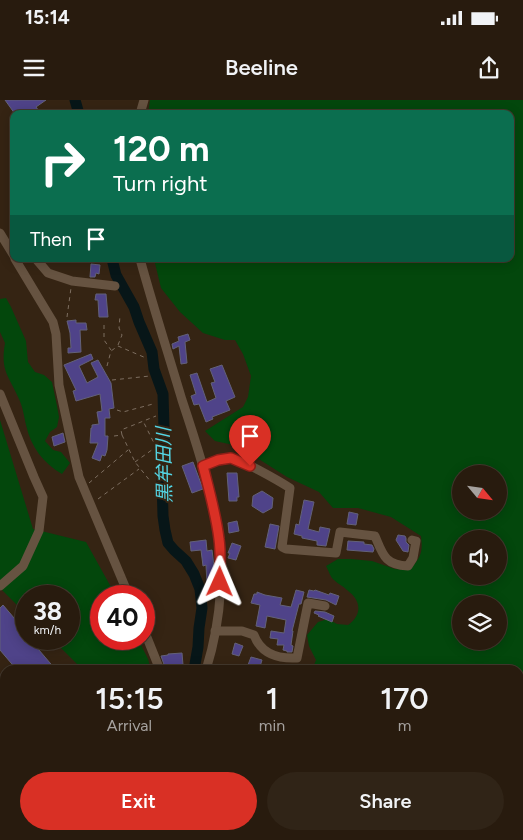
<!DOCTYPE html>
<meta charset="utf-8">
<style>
:root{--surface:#281b0e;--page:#302417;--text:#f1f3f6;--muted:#a5a19e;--line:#44392e;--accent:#d93025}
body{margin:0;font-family:Figtree,"Noto Sans JP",sans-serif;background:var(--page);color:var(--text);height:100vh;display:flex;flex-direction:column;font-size:19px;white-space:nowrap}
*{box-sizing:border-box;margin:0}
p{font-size:16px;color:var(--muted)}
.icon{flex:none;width:28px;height:28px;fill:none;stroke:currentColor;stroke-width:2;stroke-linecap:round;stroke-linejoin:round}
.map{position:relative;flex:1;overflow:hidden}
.sheet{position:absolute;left:0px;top:565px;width:524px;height:175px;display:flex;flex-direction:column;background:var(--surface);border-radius:15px 15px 0 0;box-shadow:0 2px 12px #0003,0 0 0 1px var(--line)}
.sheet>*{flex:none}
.banner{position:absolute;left:10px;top:10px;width:504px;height:152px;border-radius:10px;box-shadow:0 2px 12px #0003,0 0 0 1px var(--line);background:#0b6e4f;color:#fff;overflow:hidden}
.needle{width:32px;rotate:119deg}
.fabs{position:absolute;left:452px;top:365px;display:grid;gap:10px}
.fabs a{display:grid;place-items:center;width:55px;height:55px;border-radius:50%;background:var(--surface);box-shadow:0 2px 12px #0003,0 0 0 1px var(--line);font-size:25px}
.speed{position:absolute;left:15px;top:485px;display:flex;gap:10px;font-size:25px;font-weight:700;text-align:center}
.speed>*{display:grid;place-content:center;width:65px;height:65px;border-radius:50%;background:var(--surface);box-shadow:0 2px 12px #0003,0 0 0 1px var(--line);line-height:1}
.speed small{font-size:12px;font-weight:400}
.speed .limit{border:8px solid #d22;background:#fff;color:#111}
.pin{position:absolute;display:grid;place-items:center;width:42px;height:42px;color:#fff;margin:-51px -21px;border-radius:50% 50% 50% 0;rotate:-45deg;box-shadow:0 0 5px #0007}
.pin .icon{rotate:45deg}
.me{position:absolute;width:55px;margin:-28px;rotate:1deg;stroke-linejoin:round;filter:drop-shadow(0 0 4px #0008)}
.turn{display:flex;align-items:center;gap:18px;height:105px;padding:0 20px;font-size:22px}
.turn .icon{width:65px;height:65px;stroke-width:2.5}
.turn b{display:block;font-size:35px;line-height:42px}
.then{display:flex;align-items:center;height:48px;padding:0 20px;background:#0003;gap:10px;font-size:19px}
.eta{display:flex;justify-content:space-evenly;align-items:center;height:85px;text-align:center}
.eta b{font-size:30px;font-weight:600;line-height:35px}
.action{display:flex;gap:10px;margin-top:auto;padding:10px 20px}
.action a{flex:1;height:58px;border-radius:30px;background:var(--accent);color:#fff;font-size:20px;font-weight:600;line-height:58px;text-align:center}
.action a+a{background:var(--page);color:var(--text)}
.status{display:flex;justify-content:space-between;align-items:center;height:35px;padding:0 25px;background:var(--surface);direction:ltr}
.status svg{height:14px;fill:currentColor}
header{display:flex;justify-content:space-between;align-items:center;height:65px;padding:0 20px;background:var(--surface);font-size:22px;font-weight:600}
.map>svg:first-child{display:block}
.green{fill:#03470c;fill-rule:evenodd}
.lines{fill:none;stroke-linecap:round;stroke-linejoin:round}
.river{stroke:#071618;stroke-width:11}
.building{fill:#4f4389;stroke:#636179}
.path{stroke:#7d6e60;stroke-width:1;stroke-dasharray:4 4;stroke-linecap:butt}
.minor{stroke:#665341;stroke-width:9}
.route-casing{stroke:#8d1f18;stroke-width:12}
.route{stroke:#d93025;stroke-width:9}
.labels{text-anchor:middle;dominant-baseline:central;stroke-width:4;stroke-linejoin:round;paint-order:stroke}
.water-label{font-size:19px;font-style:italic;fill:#53d4e3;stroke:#352413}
</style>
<div class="status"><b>15:14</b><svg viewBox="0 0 49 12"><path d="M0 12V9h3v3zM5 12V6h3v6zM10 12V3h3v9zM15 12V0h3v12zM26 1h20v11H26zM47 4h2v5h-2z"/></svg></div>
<header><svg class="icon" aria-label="menu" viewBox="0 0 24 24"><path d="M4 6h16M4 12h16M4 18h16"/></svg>Beeline<svg class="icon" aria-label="share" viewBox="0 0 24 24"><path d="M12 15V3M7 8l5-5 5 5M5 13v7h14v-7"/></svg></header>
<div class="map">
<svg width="523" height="740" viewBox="0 0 523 740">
<rect width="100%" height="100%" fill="#352413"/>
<g class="green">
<path d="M150 0H523V719L519 720V570H312L316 560 309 546 307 535 318 522 328 519 337 524 348 525C362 515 362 501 347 490 343 486 338 484 334 480 330 477 329 471 326 466L338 459H351L372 461 395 469 410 470C421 456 423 453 421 436L391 417 358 408H333L319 392 287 377 238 346 215 341 205 331 243 307 248 297 251 276 243 254 235 240H225L203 233 180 212 161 188 154 159H510V14H148ZM461 374H499V411H461ZM461 439H499V476H461ZM461 504H499V541H461Z"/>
<path d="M6 198 11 207 26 241 28 262 35 272 44 275 52 282 57 306 59 317 57 327 50 332 45 341 53 350 61 352 70 363 62 374C43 363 31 347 26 325 24 316 23 308 19 299 9 276 0 271 5 243L0 232V199Z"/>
<polygon points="0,320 33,429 86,442 116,496 101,496 101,539 138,539 148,559 151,570 75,570 78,565 52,539 69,539 69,496 26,496 26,514 0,488"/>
<polygon points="5,709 5,735 61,735 60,740 0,740 0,723"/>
<polygon points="252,735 312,735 315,740 249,740"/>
<polygon points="386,735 480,735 470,740 398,740"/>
</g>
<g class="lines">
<g class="river">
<polyline points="75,0 79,14"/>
<polyline points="112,159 116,175 134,207 139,222 152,252 154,269 163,294 165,364 162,379 163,416 165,430 168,443 174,450 186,461 194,474 200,489 202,508 199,528 198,547 194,570"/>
<polyline points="95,740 97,735"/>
</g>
</g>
<g class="building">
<polygon points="5,0 46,0 36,7 41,14 15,14"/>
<polygon points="91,164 100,165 99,174 96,173 95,177 90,177"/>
<polygon points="96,194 106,194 108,217 99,217 98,200 95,200"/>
<polygon points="76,220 76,223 86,223 87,230 80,230 81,252 68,253 68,248 71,248 70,233 67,221"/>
<polygon points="188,234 190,240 185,242 187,263 181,264 179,246 173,249 172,244 179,241 178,237"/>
<polygon points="91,254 93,259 79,266 87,283 98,277 91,263 98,260 111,283 114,308 109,309 110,318 105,318 105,336 108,336 107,350 105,356 102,355 100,361 92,358 98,343 90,343 91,328 92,328 92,325 99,324 97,312 102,311 100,294 76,301 73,291 76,290 64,265"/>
<polygon points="222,265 235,297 226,301 230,310 212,317 213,319 206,322 199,304 194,305 191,296 196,294 190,275 197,273 207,302 216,298 211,283 215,282 210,269"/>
<polygon points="63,333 65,342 54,346 52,337"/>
<polygon points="193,362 203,389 192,393 182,366"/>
<polygon points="227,373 237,373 239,397 237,397 237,401 229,401"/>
<polygon points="262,391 273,398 272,408 263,413 252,406 253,396"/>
<polygon points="304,400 314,402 308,429 319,432 320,427 330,429 326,446 317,445 317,441 302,438 302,436 294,434 296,424 299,425"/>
<polygon points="349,412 358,414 356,425 347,424"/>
<polygon points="237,421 239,431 229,433 228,423"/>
<polygon points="270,424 279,426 275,449 265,447"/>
<polygon points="398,435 405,436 406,438 406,442 409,445 408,452 403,451 396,440"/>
<polygon points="206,440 207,451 212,450 214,466 214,484 207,484 206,465 203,466 201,450 191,451 190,442"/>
<polygon points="348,441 364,442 364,444 372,445 374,449 373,452 347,450"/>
<polygon points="232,443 241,446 236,460 228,458 230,453 228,453"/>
<polygon points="296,490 304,492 301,504 299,504 292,531 293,531 291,545 293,546 292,552 287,552 287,551 283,550 284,545 277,545 278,539 270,538 271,531 284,533 286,520 267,516 265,528 256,526 260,505 251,503 254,494 257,494 257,492 265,495 282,498 280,505 291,507"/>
<polygon points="309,490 314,491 315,490 329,495 330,493 339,496 336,505 326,500 307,497"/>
<polygon points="3,505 26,532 26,539 32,539 34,542 33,543 56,570 17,570 0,550 0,508"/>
<polygon points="315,511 325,512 334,516 332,522 318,516 319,515 314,513"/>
<polygon points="235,543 243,546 239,556 232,554"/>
<polygon points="182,553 183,565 170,565 171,570 166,570 161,556 168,555 168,554"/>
<polygon points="251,557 262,560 259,570 248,570 250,565 248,565"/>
</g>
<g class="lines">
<g class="path">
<polyline points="73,159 73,162"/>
<polyline points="67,217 71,188"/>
<polyline points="104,225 104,240 111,250"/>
<polyline points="118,245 122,235 119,228 120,216"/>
<polyline points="107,266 111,251 118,246 146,258"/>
<polyline points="112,280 150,276"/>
<polyline points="117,310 123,312 153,304"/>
<polyline points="122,335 135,362 151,382"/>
<polyline points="114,336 122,335 121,330 156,316"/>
<polyline points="135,362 156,347 143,321"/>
<polyline points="89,383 128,350"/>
<polyline points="98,399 139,369"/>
<polyline points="126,740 128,735"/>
</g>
<g class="minor">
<polyline points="140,14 144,0"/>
<polyline points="0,133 14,156"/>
<polyline points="15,159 53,222 56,234 59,285 79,377 129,496"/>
<polyline points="36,159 48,173 72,181 115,186"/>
<path d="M140 159C153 206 168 253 182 300 194 336 206 372 214 409 226 461 222 519 206 570"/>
<polyline points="0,294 34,377 43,397 39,431 23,466 0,486"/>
<path d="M203 366C212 363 220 358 230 358 241 359 279 381 290 388L282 447 286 449 336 453 340 432 375 436C383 455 385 465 408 466L413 458 416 441 412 440"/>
<polyline points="144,530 160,570"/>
<path d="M215 531H242L254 535C261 554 278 559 297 558L308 503 325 506"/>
<polyline points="0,614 5,620"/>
<polyline points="0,653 5,648"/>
<polyline points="152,740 155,735"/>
</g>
</g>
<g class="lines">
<g class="route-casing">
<path id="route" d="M220 482C220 468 221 453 219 439 216 414 209 390 203 366L218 360 231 358 250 366"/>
</g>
<use href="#route" class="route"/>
</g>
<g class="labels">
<g class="water-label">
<text transform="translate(164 365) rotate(-91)">黒牟田川</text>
</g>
</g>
</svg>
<div class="fabs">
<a><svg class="needle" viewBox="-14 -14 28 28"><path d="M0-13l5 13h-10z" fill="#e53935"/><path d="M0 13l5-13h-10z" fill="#a5a19e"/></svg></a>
<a><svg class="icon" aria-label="sound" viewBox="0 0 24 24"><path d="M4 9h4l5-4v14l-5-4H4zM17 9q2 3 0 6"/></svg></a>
<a><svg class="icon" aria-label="layers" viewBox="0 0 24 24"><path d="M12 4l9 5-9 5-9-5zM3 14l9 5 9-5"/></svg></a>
</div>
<div class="speed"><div>38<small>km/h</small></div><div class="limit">40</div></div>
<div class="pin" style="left:250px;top:366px;background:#d93025"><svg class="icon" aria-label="arrive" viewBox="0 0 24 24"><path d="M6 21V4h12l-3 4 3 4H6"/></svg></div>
<svg class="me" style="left:220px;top:482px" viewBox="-20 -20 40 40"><path d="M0-17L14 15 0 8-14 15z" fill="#d93025" stroke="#fff" stroke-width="4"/></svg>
<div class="banner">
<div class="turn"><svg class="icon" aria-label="right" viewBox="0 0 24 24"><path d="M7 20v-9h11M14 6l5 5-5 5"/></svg><div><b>120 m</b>Turn right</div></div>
<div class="then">Then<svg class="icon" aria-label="arrive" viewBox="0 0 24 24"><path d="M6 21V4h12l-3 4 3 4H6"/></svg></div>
</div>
<section class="sheet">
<div class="eta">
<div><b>15:15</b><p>Arrival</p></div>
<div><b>1</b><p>min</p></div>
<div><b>170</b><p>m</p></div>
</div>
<div class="action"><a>Exit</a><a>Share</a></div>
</section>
</div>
